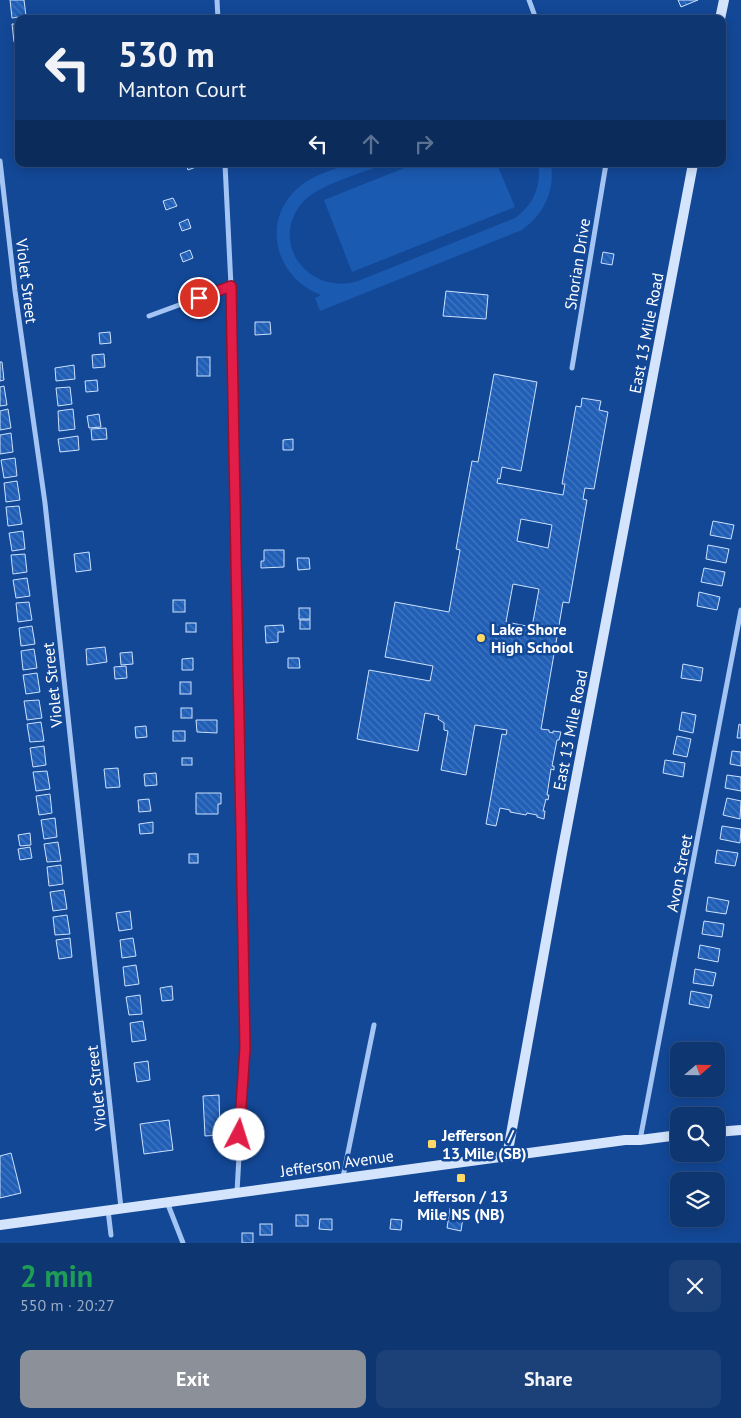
<!DOCTYPE html>
<meta charset="utf-8">
<style>
:root{--surface:#0e3671;--page:#1c4179;--text:#f1f3f6;--muted:#9babc3;--line:#2e5084;--accent:#8c9099}
body{margin:0;font-family:"PT Sans",sans-serif;background:var(--page);color:var(--text);height:100vh;display:flex;flex-direction:column;font-size:19px;white-space:nowrap}
*{box-sizing:border-box;margin:0}
p{font-size:16px;color:var(--muted)}
.icon{flex:none;width:28px;height:28px;fill:none;stroke:currentColor;stroke-width:2;stroke-linecap:round;stroke-linejoin:round}
.map{position:relative;height:1243px;overflow:hidden}
.panel{display:flex;flex-direction:column;background:var(--surface);flex:1}
.panel>*{flex:none}
.top-card{position:absolute;left:15px;top:15px;width:711px;height:152px;border-radius:10px;box-shadow:0 2px 12px #0003,0 0 0 1px var(--line);background:#0e3671;color:var(--text);overflow:hidden}
.needle{width:32px;rotate:70deg}
.tools{position:absolute;left:670px;top:1042px;display:grid;gap:10px}
.tools a{display:grid;place-items:center;width:55px;height:55px;border-radius:10px;background:var(--surface);box-shadow:0 2px 12px #0003,0 0 0 1px var(--line);font-size:25px}
.pin{position:absolute;display:grid;place-items:center;width:42px;height:42px;color:#fff;margin:-21px;border:2px solid #fff;border-radius:50%;box-shadow:0 1px 5px #0007}
.me{position:absolute;width:55px;margin:-28px;rotate:5deg;stroke-linejoin:round;filter:drop-shadow(0 0 4px #0008)}
.turn{display:flex;align-items:center;gap:18px;height:105px;padding:0 20px;font-size:22px}
.turn .icon{width:65px;height:65px;stroke-width:2.5}
.turn b{display:block;font-size:35px;line-height:42px}
.lanes{display:flex;align-items:center;height:48px;padding:0 20px;background:#0003;justify-content:center;gap:25px;direction:ltr}
.lanes .off{opacity:.35}
.round{display:grid;place-items:center;flex:none;width:52px;height:52px;border-radius:10px;background:var(--page)}
.overview{display:flex;align-items:center;justify-content:space-between;height:85px;padding:0 20px}
h1{font-size:30px;font-weight:700;line-height:38px;color:#1e9e55}
.button{display:flex;gap:10px;margin-top:auto;padding:10px 20px}
.button a{flex:1;height:58px;border-radius:10px;background:var(--accent);color:#fff;font-size:20px;font-weight:700;line-height:58px;text-align:center}
.button a+a{background:var(--page);color:var(--text)}
.map>svg:first-child{display:block}
.green{fill:#1b5ab1}
.building{fill:url(#building-back-hatch);stroke:#cce1fd;fill-rule:evenodd}
.lines{fill:none;stroke-linecap:round;stroke-linejoin:round}
.minor{stroke:#a4c5f3;stroke-width:5}
.secondary{stroke:#d3e4fc;stroke-width:10}
.route-casing{stroke:#92132f;stroke-width:12}
.route{stroke:#e11d48;stroke-width:9}
.poi-dot{fill:#ffd866;stroke:#134897;stroke-width:2}
.labels{text-anchor:middle;dominant-baseline:central;stroke-width:5;stroke-linejoin:round;paint-order:stroke}
.street-label{font-size:16px;fill:#fff;stroke:#134897}
.poi-label{font-size:16px;font-weight:bold;fill:#fff;stroke:#134897;text-anchor:start}
</style>
<div class="map">
<svg width="741" height="1243" viewBox="0 0 741 1243">
<defs>
<pattern id="building-back-hatch" width="6" height="6" patternUnits="userSpaceOnUse" patternTransform="scale(1.25)"><rect width="6" height="6" fill="#215fb6"/><path d="M-1 5l2 2M0 0l6 6M5-1l2 2" fill="none" stroke="#4277c1"/></pattern>
</defs>
<rect width="100%" height="100%" fill="#134897"/>
<g class="green">
<path d="M348 164H385C362 173 317 185 302 203 268 244 310 296 358 281L515 218C533 205 542 186 538 164H551C555 191 544 214 522 230L320 311 315 298 321 295C275 278 260 220 299 187 313 175 332 170 348 164Z"/>
<polygon points="414,164 497,164 515,207 352,272 324,200"/>
</g>
<g class="building">
<polygon points="10,0 24,0 26,16 12,18"/>
<polygon points="678,0 698,0 681,7"/>
<polygon points="12,24 19,24 19,42 14,42"/>
<polygon points="15,48 19,48 19,66 18,66"/>
<polygon points="186,164 204,164 188,170"/>
<polygon points="173,198 177,206 166,210 163,201"/>
<polygon points="188,219 191,228 182,231 179,223"/>
<polygon points="190,250 193,258 183,262 180,254"/>
<polygon points="603,252 614,254 612,265 601,263"/>
<polygon points="446,291 488,295 486,319 443,316"/>
<polygon points="255,322 270,322 271,334 255,335"/>
<polygon points="110,332 111,343 100,344 99,333"/>
<polygon points="104,354 105,367 93,368 92,355"/>
<rect x="197" y="357" width="13" height="19"/>
<polygon points="0,362 2,362 4,380 0,381"/>
<polygon points="74,365 75,379 56,381 55,368"/>
<path d="M494 374 537 382 521 471 502 467 500 479 498 478 497 483 563 495 565 484H562L576 406 581 407 582 398 601 401 599 410 608 412 594 489 585 488 583 499 587 500 569 603 563 602 541 729 549 730V732L553 733V731L561 732 559 740H557L552 766H554V770L551 769 547 795H549L548 800 546 799 543 811H545L544 819 537 817V815L527 813 526 815 510 812V810L500 808 496 826 486 824 502 734 506 735 507 730 475 725 466 775 441 770 448 731 444 730V723L438 719 439 716 425 713 418 751 357 739 369 670 430 681 433 666 385 657 395 602 449 612 460 550 456 549 472 461 478 462ZM521 519 552 525 548 548 517 541ZM513 584 539 589 532 627 506 622Z"/>
<polygon points="97,380 98,391 86,392 85,381"/>
<polygon points="4,386 7,405 0,406 0,387"/>
<polygon points="70,387 72,404 58,406 56,388"/>
<polygon points="8,409 11,428 0,430 0,411"/>
<polygon points="73,409 75,429 59,431 58,411"/>
<polygon points="99,414 101,427 89,428 87,416"/>
<polygon points="106,428 107,439 92,440 91,429"/>
<polygon points="11,433 13,452 0,454 0,435"/>
<polygon points="78,436 79,450 60,452 58,439"/>
<polygon points="293,439 293,450 283,450 283,440"/>
<polygon points="15,458 17,476 4,478 1,460"/>
<polygon points="17,481 20,500 6,502 4,483"/>
<polygon points="19,506 22,524 8,526 6,507"/>
<polygon points="713,521 734,525 731,539 710,535"/>
<polygon points="23,531 25,549 12,551 9,533"/>
<polygon points="708,545 729,549 726,563 706,559"/>
<polygon points="264,550 284,550 284,567 261,568 261,561 264,561"/>
<polygon points="89,552 91,570 76,572 74,554"/>
<polygon points="25,554 27,572 13,574 11,555"/>
<polygon points="297,558 309,558 310,569 298,570"/>
<polygon points="704,568 725,572 722,586 701,582"/>
<polygon points="27,578 30,596 16,598 13,580"/>
<polygon points="699,592 720,597 717,610 697,606"/>
<rect x="173" y="600" width="12" height="12"/>
<polygon points="29,602 32,620 18,622 16,603"/>
<rect x="299" y="608" width="11" height="11"/>
<rect x="300" y="620" width="10" height="9"/>
<rect x="186" y="623" width="10" height="9"/>
<polygon points="283,625 284,632 278,632 278,642 266,643 265,626"/>
<polygon points="32,626 35,644 21,646 19,628"/>
<polygon points="105,647 107,662 87,665 86,649"/>
<polygon points="34,649 37,668 23,670 21,651"/>
<polygon points="132,652 133,664 121,665 120,653"/>
<polygon points="193,658 193,670 182,670 182,659"/>
<polygon points="288,658 299,658 300,668 288,668"/>
<polygon points="683,664 703,668 701,681 681,678"/>
<polygon points="126,666 127,678 115,679 114,667"/>
<polygon points="37,673 40,692 26,694 23,675"/>
<rect x="180" y="682" width="11" height="12"/>
<polygon points="39,700 42,718 27,720 24,701"/>
<rect x="181" y="708" width="11" height="10"/>
<polygon points="682,712 696,715 693,733 679,730"/>
<polygon points="196,720 217,720 217,733 197,732"/>
<polygon points="41,722 44,741 30,742 27,724"/>
<polygon points="739,724 741,725 741,738 737,738"/>
<polygon points="146,726 147,737 136,738 135,727"/>
<rect x="173" y="731" width="12" height="10"/>
<polygon points="677,736 691,739 687,757 673,754"/>
<polygon points="44,746 46,765 33,767 30,748"/>
<polygon points="732,751 741,752 741,766 730,764"/>
<rect x="182" y="758" width="10" height="7"/>
<polygon points="665,760 685,763 683,777 663,773"/>
<polygon points="118,768 120,787 106,788 104,769"/>
<polygon points="47,771 50,789 36,791 33,772"/>
<polygon points="156,773 157,785 145,786 144,774"/>
<polygon points="727,775 741,777 741,791 725,788"/>
<polygon points="196,793 221,793 221,804 218,804 218,814 196,814"/>
<polygon points="50,794 52,813 39,815 36,796"/>
<polygon points="727,798 741,801 740,819 723,815"/>
<polygon points="149,799 151,811 139,812 138,800"/>
<polygon points="55,818 57,837 44,839 41,820"/>
<polygon points="153,822 153,833 140,834 139,824"/>
<polygon points="722,826 741,829 740,843 720,839"/>
<polygon points="30,833 31,845 20,846 18,835"/>
<polygon points="58,842 61,861 47,862 44,844"/>
<polygon points="30,847 32,858 20,860 18,849"/>
<polygon points="717,850 738,853 735,866 715,863"/>
<rect x="189" y="854" width="9" height="9"/>
<polygon points="61,865 63,884 49,886 47,867"/>
<polygon points="64,890 67,909 53,911 50,892"/>
<polygon points="708,897 729,901 726,914 706,911"/>
<polygon points="130,911 132,929 119,931 116,913"/>
<polygon points="67,915 70,934 55,935 53,917"/>
<polygon points="704,921 724,924 722,937 702,934"/>
<polygon points="70,938 72,957 59,959 56,940"/>
<polygon points="133,938 136,956 122,958 120,940"/>
<polygon points="700,945 720,949 718,962 698,958"/>
<polygon points="136,965 139,984 125,986 123,967"/>
<polygon points="695,969 716,973 713,986 693,983"/>
<polygon points="172,986 173,1000 162,1001 160,988"/>
<polygon points="691,991 712,995 709,1008 689,1004"/>
<polygon points="140,995 142,1014 129,1015 126,997"/>
<polygon points="143,1021 146,1040 132,1042 130,1023"/>
<polygon points="148,1061 150,1080 137,1082 134,1063"/>
<polygon points="219,1095 220,1135 205,1136 203,1096"/>
<polygon points="169,1120 173,1150 144,1154 140,1124"/>
<polygon points="11,1153 21,1193 0,1198 0,1156"/>
<polygon points="450,1208 464,1210 461,1231 447,1228"/>
<rect x="296" y="1215" width="12" height="11"/>
<polygon points="320,1219 332,1219 332,1230 319,1229"/>
<polygon points="391,1219 402,1220 401,1230 390,1229"/>
<rect x="260" y="1224" width="12" height="11"/>
<rect x="242" y="1233" width="11" height="10"/>
</g>
<g class="lines">
<g class="minor">
<polyline points="217,0 218,19"/>
<polyline points="529,0 536,19"/>
<polyline points="0,161 15,291 45,503 121,1208"/>
<polyline points="225,164 231,286 245,1048 237,1192"/>
<polyline points="149,316 231,286"/>
<polyline points="572,368 606,164"/>
<polyline points="640,1140 741,610"/>
<polyline points="343,1177 374,1025"/>
<polyline points="167,1202 183,1243"/>
<polyline points="108,1210 111,1235"/>
</g>
<g class="secondary">
<polyline points="720,19 724,0"/>
<polyline points="716,1132 741,1130"/>
<polyline points="507,1156 562,853 693,164"/>
<polyline points="0,1225 625,1140 640,1140 679,1135"/>
</g>
</g>
<g class="lines">
<g class="route-casing">
<polyline id="route" points="199,298 231,286 245,1048 239,1135"/>
</g>
<use href="#route" class="route"/>
</g>
<g class="poi-dot">
<circle cx="481" cy="638" r="5"/>
<rect x="427" y="1139" width="10" height="10" rx="2.5"/>
<rect x="456" y="1173" width="10" height="10" rx="2.5"/>
</g>
<g class="labels">
<g class="street-label">
<text transform="translate(577 264) rotate(-81)">Shorian Drive</text>
<text transform="translate(27 281) rotate(83)">Violet Street</text>
<text transform="translate(646 333) rotate(-79)">East 13 Mile Road</text>
<text transform="translate(52 685) rotate(-96)">Violet Street</text>
<text transform="translate(570 730) rotate(-79)">East 13 Mile Road</text>
<text transform="translate(679 873) rotate(-79)">Avon Street</text>
<text transform="translate(96 1088) rotate(-96)">Violet Street</text>
<text transform="translate(337 1163) rotate(-8)">Jefferson Avenue</text>
</g>
<g class="poi-label">
<text x="491" y="629">Lake Shore<tspan x="491" dy="18">High School</tspan></text>
<text x="442" y="1135">Jefferson /<tspan x="442" dy="18">13 Mile (SB)</tspan></text>
<text x="461" y="1196" text-anchor="middle">Jefferson / 13<tspan x="461" dy="18">Mile NS (NB)</tspan></text>
</g>
</g>
</svg>
<div class="tools">
<a><svg class="needle" viewBox="-14 -14 28 28"><path d="M0-13l5 13h-10z" fill="#e53935"/><path d="M0 13l5-13h-10z" fill="#9babc3"/></svg></a>
<a><svg class="icon" aria-label="search" viewBox="0 0 24 24"><circle cx="10" cy="10" r="6"/><path d="M15 15l6 6"/></svg></a>
<a><svg class="icon" aria-label="layers" viewBox="0 0 24 24"><path d="M12 4l9 5-9 5-9-5zM3 14l9 5 9-5"/></svg></a>
</div>
<div class="pin" style="left:199px;top:298px;background:#d93025"><svg class="icon" aria-label="arrive" viewBox="0 0 24 24"><path d="M6 21V4h12l-3 4 3 4H6"/></svg></div>
<svg class="me" style="left:239px;top:1135px" viewBox="-20 -20 40 40"><circle r="19" fill="#fff"/><path d="M0-13L10 11 0 6-10 11z" fill="#e11d48"/></svg>
<div class="top-card">
<div class="turn"><svg class="icon" aria-label="left" viewBox="0 0 24 24"><path d="M17 20v-9H6M10 6l-5 5 5 5"/></svg><div><b>530 m</b>Manton Court</div></div>
<div class="lanes"><svg class="icon" aria-label="left" viewBox="0 0 24 24"><path d="M17 20v-9H6M10 6l-5 5 5 5"/></svg><svg class="icon off" aria-label="ahead" viewBox="0 0 24 24"><path d="M12 20V5M6 11l6-6 6 6"/></svg><svg class="icon off" aria-label="right" viewBox="0 0 24 24"><path d="M7 20v-9h11M14 6l5 5-5 5"/></svg></div>
</div>
</div>
<section class="panel">
<div class="overview"><div><h1>2 min</h1><p>550 m · 20:27</p></div><a class="round"><svg class="icon" aria-label="close" viewBox="0 0 24 24"><path d="M6 6l12 12M18 6L6 18"/></svg></a></div>
<div class="button"><a>Exit</a><a>Share</a></div>
</section>
